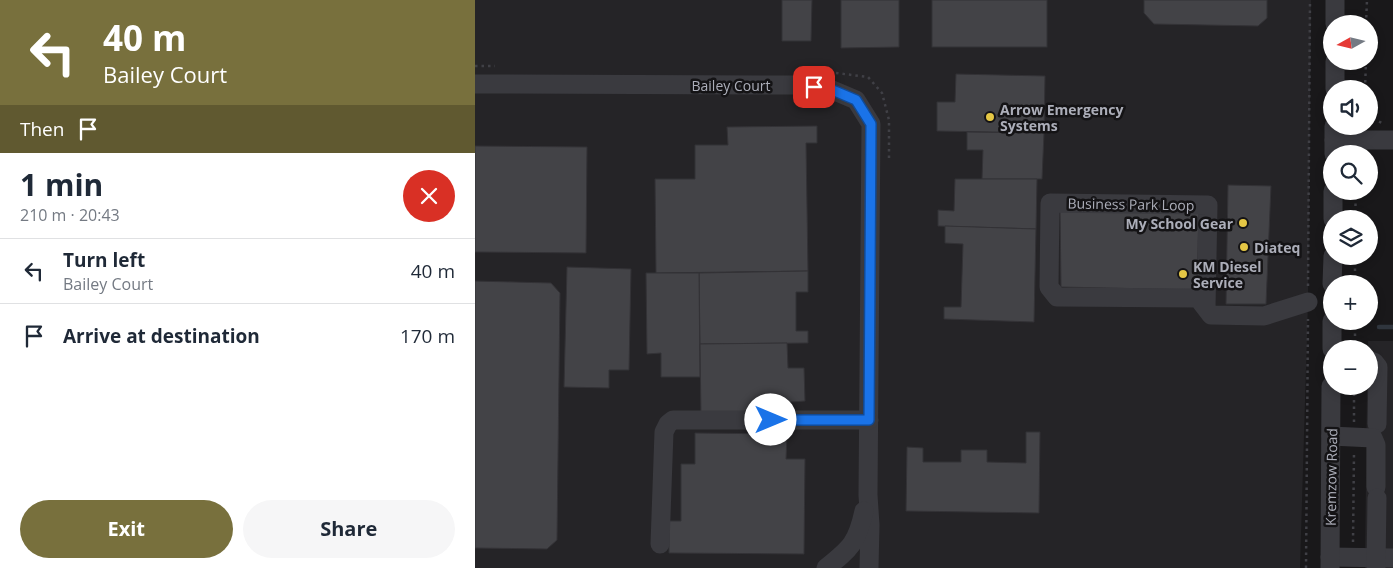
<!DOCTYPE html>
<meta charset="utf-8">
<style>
:root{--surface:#fff;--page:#f6f6f7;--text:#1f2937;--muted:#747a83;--line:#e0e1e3;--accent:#78703d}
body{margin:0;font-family:"Open Sans",sans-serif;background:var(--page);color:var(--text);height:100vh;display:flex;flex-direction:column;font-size:19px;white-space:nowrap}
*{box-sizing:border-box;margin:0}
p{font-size:16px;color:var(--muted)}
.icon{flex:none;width:28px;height:28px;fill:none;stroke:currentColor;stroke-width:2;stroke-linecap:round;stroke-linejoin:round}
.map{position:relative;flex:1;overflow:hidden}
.side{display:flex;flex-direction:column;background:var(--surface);width:475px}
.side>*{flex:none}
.hud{background:#78703d;color:#fff;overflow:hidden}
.needle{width:32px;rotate:262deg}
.controls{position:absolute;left:848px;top:15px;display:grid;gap:10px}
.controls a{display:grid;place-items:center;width:55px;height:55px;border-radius:50%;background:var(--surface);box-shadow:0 2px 8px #0003;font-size:25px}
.pin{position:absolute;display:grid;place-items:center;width:42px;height:42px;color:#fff;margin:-21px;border-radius:10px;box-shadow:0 2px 8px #0006}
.me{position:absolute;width:55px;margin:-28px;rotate:90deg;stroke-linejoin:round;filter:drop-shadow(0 0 4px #0008)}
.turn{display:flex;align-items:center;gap:18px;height:105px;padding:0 20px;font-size:22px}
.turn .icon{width:65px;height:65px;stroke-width:2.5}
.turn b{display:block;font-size:35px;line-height:42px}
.then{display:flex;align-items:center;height:48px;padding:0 20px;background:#0003;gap:10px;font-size:19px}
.round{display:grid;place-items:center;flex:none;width:52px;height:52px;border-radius:26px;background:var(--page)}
.headline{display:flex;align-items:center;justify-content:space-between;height:85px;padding:0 20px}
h1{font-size:30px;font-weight:700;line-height:38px}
.cta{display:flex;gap:10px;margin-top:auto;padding:10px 20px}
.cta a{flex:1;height:58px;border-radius:30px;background:var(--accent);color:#fff;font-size:20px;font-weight:700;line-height:58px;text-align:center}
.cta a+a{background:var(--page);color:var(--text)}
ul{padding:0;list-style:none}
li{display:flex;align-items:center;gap:15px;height:65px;padding:0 20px;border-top:1px solid var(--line)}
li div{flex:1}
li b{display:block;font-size:19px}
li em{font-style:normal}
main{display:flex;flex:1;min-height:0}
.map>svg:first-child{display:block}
.built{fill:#252427}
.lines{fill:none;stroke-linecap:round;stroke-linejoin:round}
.stream{stroke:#2f353d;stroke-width:4.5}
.building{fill:#434347;stroke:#333236}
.path{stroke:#404046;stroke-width:2.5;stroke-dasharray:2.5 4;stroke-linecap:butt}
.minor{stroke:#3a3a3f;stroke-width:19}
.route-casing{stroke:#114b97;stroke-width:12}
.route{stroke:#1a73e8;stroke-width:9}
.poi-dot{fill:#e5c745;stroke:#141315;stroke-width:2}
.labels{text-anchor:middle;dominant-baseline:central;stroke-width:5;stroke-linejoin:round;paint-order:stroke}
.street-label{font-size:14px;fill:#acaeb9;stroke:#141315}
.poi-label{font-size:14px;font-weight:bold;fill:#acaeb9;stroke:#141315;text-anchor:start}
</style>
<main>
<section class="side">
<div class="hud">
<div class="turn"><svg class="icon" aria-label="left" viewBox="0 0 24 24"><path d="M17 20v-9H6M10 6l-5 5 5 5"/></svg><div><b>40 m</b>Bailey Court</div></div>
<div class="then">Then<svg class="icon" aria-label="arrive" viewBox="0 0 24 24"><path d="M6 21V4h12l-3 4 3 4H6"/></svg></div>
</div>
<div class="headline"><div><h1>1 min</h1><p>210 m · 20:43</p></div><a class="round" style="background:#d93025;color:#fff"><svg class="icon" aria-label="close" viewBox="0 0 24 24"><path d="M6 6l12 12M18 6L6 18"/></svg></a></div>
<ul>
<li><svg class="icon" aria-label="left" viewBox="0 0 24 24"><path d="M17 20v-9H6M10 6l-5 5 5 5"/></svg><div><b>Turn left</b><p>Bailey Court</p></div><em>40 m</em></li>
<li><svg class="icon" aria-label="arrive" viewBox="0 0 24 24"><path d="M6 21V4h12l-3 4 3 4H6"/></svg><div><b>Arrive at destination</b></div><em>170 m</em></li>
</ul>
<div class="cta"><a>Exit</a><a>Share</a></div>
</section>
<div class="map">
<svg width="918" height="568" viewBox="0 0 918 568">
<rect width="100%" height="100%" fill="#19181a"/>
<g class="built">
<polygon points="0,0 836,0 833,302 825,568 0,568"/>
<polygon points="893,341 918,341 918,568 890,568 892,386 894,386"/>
</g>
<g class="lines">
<polyline class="stream" points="904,327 918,327"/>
</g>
<g class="building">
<polygon points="307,0 337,0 336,41 307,41"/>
<polygon points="366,0 424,0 424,47 366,48"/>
<rect x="457" y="0" width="115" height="47"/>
<polygon points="669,0 792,0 792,18 783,26 679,24 669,13"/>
<polygon points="481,74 570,76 569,133 462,131 462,102 480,102"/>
<polygon points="342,126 342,143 331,143 333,271 181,273 180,179 220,179 220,145 253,145 252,127"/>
<polygon points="492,132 569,133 567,179 507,179 508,150 492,150"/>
<polygon points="0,146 112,147 111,253 0,252"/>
<polygon points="480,179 562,179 561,229 463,226 463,210 479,211"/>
<polygon points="753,185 796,186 791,304 751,304"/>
<polygon points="585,209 724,212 722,290 586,287"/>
<polygon points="470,226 561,229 559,322 469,319 469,307 486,307 488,244 470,243"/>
<polygon points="92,267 156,269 154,370 134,370 134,388 89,387"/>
<polygon points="333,271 333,292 321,292 321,331 333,331 333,343 225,344 224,273"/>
<polygon points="171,273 224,273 225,377 186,377 186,353 172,354"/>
<polygon points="0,281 76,283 85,293 82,540 72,549 0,548"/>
<polygon points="312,343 313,368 329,368 330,401 316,402 316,415 226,416 225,344"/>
<polygon points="551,432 565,432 564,513 431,511 432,447 448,448 448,462 486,462 486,450 512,450 512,462 551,463"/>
<polygon points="220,433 312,434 311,459 330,459 329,554 194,553 194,521 206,521 206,464 220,464"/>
</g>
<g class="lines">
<g class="path">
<polyline points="891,24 892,0"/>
<polyline points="0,66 20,66"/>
<polyline points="361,73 393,77 407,93 414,120 414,158"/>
<polyline points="890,89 891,61"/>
<polyline points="894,114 898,119 907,123"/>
<polyline points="880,219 881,191"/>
<polyline points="880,284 880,256"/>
<polyline points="833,286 835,0"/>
<polyline points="880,349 880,321"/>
<polyline points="879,422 879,386"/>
<polyline points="878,542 879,453"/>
<polyline points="831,568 833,319"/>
</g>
<g class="minor">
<polyline points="860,24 860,0"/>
<polyline points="0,84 322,85 355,89 381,100 396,124 393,495 395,525 394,568"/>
<polyline points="860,89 860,61"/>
<polyline points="859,140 918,140"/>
<polyline points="859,154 859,126"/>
<polyline points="858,219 858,191"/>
<polyline points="857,284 858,256"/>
<polyline points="731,308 733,205 575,203 574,287 582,297 723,298 736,315 789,316 833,302"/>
<polyline points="857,349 857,321"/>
<polyline points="894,361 899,362 903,367 902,424"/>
<polyline points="856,436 898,438 901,445 901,487"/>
<polyline points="185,544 189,432 193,424 198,420 394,420"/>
<polyline points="855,557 918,558"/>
<path d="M351 568C376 548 382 543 389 511"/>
<polyline points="855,568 856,386"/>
<polyline points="901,568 902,498"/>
</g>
</g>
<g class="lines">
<g class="route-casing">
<polyline id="route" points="296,420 394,420 396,124 381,100 355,89 339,87"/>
</g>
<use href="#route" class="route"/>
</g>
<g class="poi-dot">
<circle cx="515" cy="117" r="5"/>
<circle cx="768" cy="223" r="5"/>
<circle cx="769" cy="247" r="5"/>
<circle cx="708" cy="274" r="5"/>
</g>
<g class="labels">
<g class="street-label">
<text x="256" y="85">Bailey Court</text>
<text transform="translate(656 204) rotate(1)">Business Park Loop</text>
<text transform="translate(856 477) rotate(-89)">Kremzow Road</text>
</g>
<g class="poi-label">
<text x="525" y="109">Arrow Emergency<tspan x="525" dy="16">Systems</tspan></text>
<text x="758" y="223" text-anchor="end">My School Gear</text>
<text x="779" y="247">Diateq</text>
<text x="718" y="266">KM Diesel<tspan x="718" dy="16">Service</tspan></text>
</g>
</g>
</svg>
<div class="controls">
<a><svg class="needle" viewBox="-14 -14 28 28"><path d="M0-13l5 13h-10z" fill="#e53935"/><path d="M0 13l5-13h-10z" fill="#747a83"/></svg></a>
<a><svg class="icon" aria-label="sound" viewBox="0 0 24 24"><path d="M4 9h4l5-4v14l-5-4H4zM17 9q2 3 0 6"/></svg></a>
<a><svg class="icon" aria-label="search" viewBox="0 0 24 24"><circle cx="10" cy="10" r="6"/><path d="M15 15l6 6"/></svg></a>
<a><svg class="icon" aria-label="layers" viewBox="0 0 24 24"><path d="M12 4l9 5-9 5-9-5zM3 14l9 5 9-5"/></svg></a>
<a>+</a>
<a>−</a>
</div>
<div class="pin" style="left:339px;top:87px;background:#d93025"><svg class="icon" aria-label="arrive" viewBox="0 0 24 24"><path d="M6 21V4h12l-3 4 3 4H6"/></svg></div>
<svg class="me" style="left:296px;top:420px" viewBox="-20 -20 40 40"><circle r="19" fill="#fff"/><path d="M0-13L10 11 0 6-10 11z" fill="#1a73e8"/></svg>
</div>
</main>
